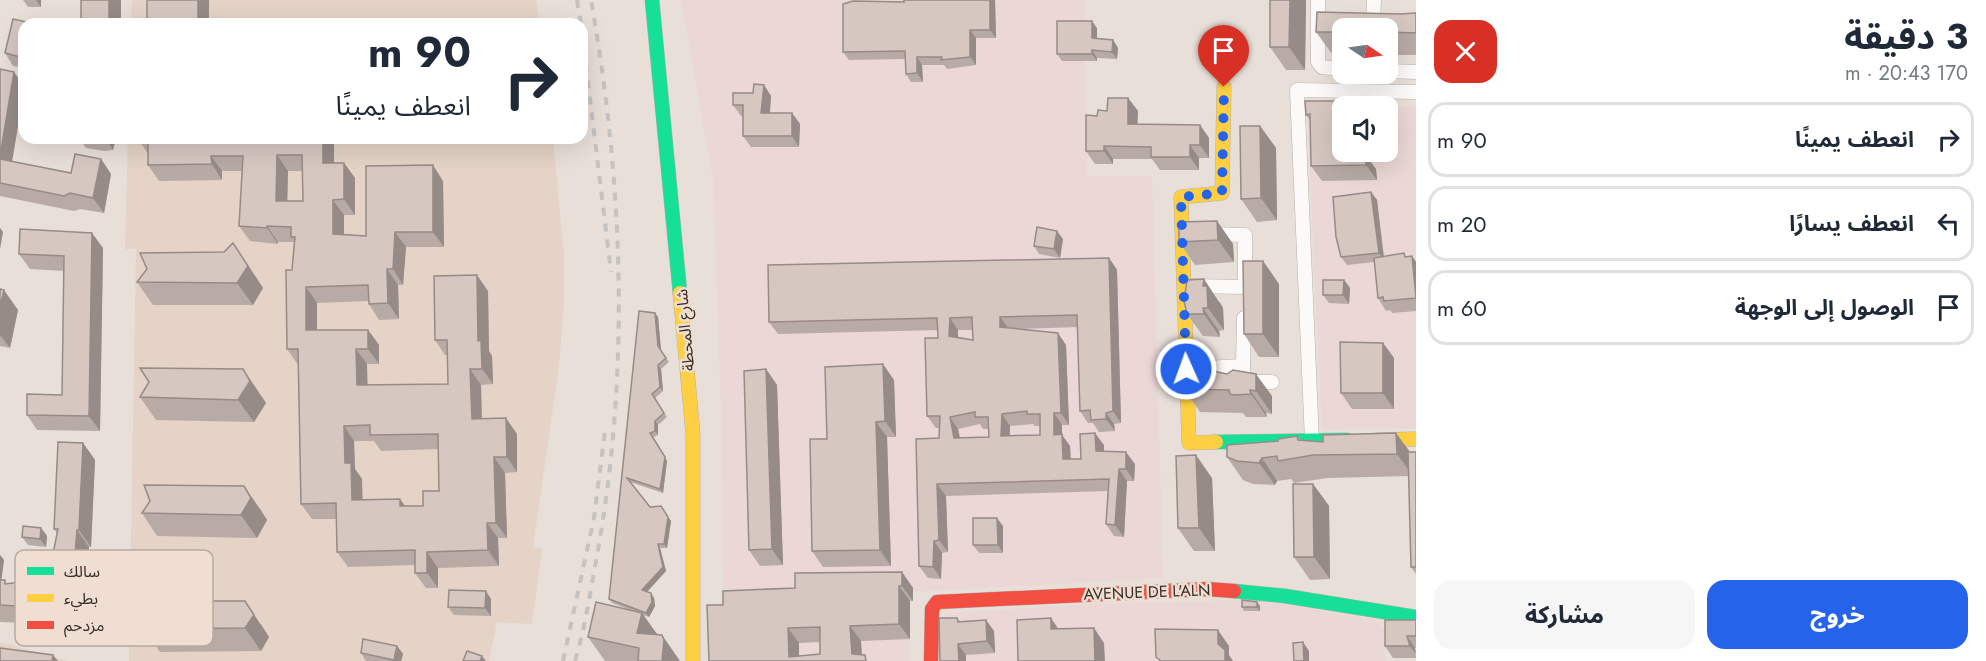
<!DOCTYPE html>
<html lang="ar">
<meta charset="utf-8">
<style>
:root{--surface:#fff;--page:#f6f6f7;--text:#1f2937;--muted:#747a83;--line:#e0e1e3;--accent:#2563eb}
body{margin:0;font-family:Jost,"Noto Sans Arabic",sans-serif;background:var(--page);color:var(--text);direction:rtl;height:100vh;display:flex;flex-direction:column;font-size:22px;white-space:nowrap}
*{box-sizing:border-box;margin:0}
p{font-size:20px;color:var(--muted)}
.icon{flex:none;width:33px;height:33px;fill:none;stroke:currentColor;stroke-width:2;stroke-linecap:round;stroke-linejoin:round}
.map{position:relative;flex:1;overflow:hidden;direction:ltr}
.panel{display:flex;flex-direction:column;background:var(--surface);width:570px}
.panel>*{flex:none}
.banner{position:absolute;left:18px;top:18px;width:570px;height:126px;border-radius:18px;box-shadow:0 6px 24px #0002;direction:rtl;background:#fff;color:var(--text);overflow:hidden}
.needle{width:39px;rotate:103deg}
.fabs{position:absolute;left:1332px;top:18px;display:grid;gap:12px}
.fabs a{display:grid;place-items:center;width:66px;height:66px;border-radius:12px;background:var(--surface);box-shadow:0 6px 24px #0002;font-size:30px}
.pin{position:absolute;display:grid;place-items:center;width:51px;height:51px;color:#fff;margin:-62px -26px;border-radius:50% 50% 50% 0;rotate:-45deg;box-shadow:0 0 6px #0007}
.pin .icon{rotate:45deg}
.me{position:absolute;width:66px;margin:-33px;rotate:358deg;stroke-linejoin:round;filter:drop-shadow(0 0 4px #0008)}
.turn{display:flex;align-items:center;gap:21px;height:126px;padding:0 18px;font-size:27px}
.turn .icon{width:78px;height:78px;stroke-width:2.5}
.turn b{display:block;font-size:42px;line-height:51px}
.round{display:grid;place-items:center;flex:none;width:63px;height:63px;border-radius:18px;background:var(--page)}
.overview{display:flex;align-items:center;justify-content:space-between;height:102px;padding:0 18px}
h1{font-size:36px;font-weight:700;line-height:45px}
.cta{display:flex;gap:12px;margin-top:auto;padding:12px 18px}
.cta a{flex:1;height:69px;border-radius:18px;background:var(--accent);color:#fff;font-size:24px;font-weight:700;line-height:69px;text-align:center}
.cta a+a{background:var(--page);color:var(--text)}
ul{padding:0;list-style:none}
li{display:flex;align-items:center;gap:18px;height:75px;margin:0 12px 9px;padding:0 6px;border:3px solid var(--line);border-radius:18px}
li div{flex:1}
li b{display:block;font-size:22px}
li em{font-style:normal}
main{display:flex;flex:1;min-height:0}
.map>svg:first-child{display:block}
.commercial{fill:#ead7d6}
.built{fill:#e4d3c6}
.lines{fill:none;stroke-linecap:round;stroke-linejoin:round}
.street-casing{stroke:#b8b1ab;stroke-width:15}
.fast-casing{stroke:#b8b1ab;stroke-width:15}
.slow-casing{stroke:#b8b1ab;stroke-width:15}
.jam-casing{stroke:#b8b1ab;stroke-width:15}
.street{stroke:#fcfaf9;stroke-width:14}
.fast{stroke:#16e098;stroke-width:14}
.slow{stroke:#ffcf43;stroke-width:14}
.jam{stroke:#f24e42;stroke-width:14}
.rail{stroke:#c5c2c0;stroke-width:4;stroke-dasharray:8 8;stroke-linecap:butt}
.wall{fill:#b8aba6;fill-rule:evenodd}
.shaded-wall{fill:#968b87}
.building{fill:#d6c7c1;stroke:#968b87;stroke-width:1.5;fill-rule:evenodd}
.route{stroke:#2563eb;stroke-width:10;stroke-dasharray:0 18}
.labels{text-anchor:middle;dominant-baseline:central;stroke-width:5;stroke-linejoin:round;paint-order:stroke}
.street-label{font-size:16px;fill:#352f2a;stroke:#efded1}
.key{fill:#efded1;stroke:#b7aa9f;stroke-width:1.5}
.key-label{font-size:16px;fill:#352f2a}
</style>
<main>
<section class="panel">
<div class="overview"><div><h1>3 دقيقة</h1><p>170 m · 20:43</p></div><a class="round" style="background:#d93025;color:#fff"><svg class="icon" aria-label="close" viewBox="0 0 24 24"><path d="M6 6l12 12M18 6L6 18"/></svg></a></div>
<ul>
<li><svg class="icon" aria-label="right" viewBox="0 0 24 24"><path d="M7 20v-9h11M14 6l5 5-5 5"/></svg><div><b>انعطف يمينًا</b></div><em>90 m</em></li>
<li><svg class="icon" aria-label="left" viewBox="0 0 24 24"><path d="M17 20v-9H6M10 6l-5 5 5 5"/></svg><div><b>انعطف يسارًا</b></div><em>20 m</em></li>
<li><svg class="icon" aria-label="arrive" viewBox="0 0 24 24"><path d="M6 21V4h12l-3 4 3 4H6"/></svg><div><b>الوصول إلى الوجهة</b></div><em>60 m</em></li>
</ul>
<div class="cta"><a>خروج</a><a>مشاركة</a></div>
</section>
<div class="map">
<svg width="1416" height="661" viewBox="0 0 1416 661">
<rect width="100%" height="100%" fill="#e8dfd8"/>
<g class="commercial">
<polygon points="681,0 1085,0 1087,176 1152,176 1163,578 910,592 910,661 710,661 710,604 723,602 721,409 713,179"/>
<polygon points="1416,106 1416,428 1322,429 1307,108 1342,152 1388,152 1388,107"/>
<polygon points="1259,600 1376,620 1384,628 1385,661 947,661 945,613 1114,603"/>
</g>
<g class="built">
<polygon points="132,0 536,0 540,24 131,24"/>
<polygon points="128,138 553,138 564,255 564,302 559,365 533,547 542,549 532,624 497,622 489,661 129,661 136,249 125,249"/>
<polygon points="0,642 68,661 0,661"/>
</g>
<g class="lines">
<g class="street-casing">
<g id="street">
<polyline points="1318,0 1318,62 1322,67 1342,69"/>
<polyline points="1373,24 1374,0"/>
<polyline points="1388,71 1416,72"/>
<polyline points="1208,234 1245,235 1245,278"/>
<polyline points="1192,286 1244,287"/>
<polyline points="1243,366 1244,318"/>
<polyline points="1186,369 1243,366 1244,382 1272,382"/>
<polyline points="1312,441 1297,90 1416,92"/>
</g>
</g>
<g class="fast-casing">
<g id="fast">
<polyline points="652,0 680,293"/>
<polyline points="1216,442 1347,440"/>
<polyline points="1234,591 1285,596 1416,617"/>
</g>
</g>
<g class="slow-casing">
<g id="slow">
<polyline points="680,293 693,434 693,661"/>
<polyline points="1377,440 1416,439"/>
<polyline points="1216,442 1189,443 1181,197 1222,193 1224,87"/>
</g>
</g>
<g class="jam-casing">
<polyline id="jam" points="931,661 932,609 937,602 1207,589 1234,591"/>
</g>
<use href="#street" class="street"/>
<use href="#fast" class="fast"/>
<use href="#slow" class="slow"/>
<use href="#jam" class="jam"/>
<g class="rail">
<polyline points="577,0 581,24"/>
<polyline points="582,33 611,272"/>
<polyline points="563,661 594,518 605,431"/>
<path d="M575 661C586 625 591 587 598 550 630 368 623 182 591 0"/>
</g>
</g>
<g class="wall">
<polygon points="23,0 41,0 41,7 28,7"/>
<polygon points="904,0 995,0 996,38 976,38 976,65 947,69 944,65 922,65 923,82 911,82 906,74 905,59 849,60 843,52 904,2"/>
<polygon points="1270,0 1306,0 1305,70 1286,70 1270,47"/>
<polygon points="1416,13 1416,55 1388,55 1388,28 1342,28 1342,54 1332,54 1316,32 1400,14"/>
<polygon points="24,24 24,68 13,66 5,53"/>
<polygon points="1097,28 1097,39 1113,40 1118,48 1117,59 1097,58 1097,61 1062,61 1057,54"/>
<polygon points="0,69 12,162 71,173 101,159 111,174 104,213 80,209 74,211 0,196"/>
<polygon points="764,85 771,96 770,113 792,113 800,124 799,147 751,147 743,136 743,116 741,116 733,105 753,93"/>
<polygon points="1128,98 1138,111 1137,124 1200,125 1209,138 1209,158 1199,158 1199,170 1160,170 1152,159 1113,159 1113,164 1095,164 1086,151 1097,116"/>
<polygon points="1365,101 1369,106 1342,106 1370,161 1376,169 1377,180 1322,181 1311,166 1310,120 1306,115"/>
<polygon points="1260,126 1276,148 1277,220 1257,222 1241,199"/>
<polygon points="79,138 116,138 113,150 104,151 86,148"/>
<path d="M137 138H334V163H344L355 178V215H344V234L366 236 443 181 444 247H406L403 285H398L399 319 379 320 369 304V301L317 303V330H368L379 345V364H367V385L448 384 447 355H445L435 340 488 291 489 351 492 356 493 384 481 385 482 419 517 434V472L505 473 507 538H498L499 566 438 568V588H426L415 573V565L348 567 337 552V519H312L301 504 298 365 287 349 294 242H278V244L250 241 239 226 242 171H222V180L159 181 148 165V152H147ZM288 171H302L303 201H287ZM354 441H374L381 451 438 449 439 491 423 506H405L362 499V479L355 469Z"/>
<polygon points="1371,192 1377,200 1384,256 1406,257 1412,256 1416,262 1416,311 1392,313 1390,310 1386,311 1378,298 1374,262 1347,265 1341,257"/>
<polygon points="1217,221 1233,244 1234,262 1195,265 1179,242"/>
<polygon points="1063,239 1060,258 1039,254 1034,246"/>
<polygon points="103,248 100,431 37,430 27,415 62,395 64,271 30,269 19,254"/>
<polygon points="224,252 249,266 263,288 253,305 153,305 137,282"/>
<path d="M1109 258 1117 270 1121 423 1114 424 1115 431 1099 432 1093 423H1088L1080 411 1078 327 1018 329 1066 345 1069 425H1062V435L1070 446 1071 459H1081L1104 445V451L1135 464 1134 481H1127L1124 537 1114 536 1106 524 1108 491 946 496 948 552 942 553 941 579 928 578 919 566 939 438V428H936L927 416 938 338V330L778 334 769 322ZM958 330H972L973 340 958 337ZM980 424 983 429H989V437H960L958 429ZM1033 424 1035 426H1040V435L1010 436V426Z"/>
<polygon points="1263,261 1279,284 1279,357 1259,357 1244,334"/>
<polygon points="1344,280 1350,288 1349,304 1329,303 1323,295"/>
<polygon points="0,289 18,310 10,348 0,346"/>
<polygon points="1220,302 1223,308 1224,330 1219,331 1220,337 1203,336 1187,314"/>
<polygon points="639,311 655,313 658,317 661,350 669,362 661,369 663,391 655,398 667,417 658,425 658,435 652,438 667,461 663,493 630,482 650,507 661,506 671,521 667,548 660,548 666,571 647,592 654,598 655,606 649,617 643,615 657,635 662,661 605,661 588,637 633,611 612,603 609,599"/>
<polygon points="1383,343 1394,358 1394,409 1352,409 1341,393"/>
<polygon points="243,369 266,403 254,422 156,420 140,397"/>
<polygon points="766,369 777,385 783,565 760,566 749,550"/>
<polygon points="1187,369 1272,396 1272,414 1266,413 1267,417 1246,417 1243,413 1200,412 1184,389"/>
<polygon points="894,380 896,437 887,437 891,566 823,567 812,551"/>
<polygon points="1396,433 1410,452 1416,452 1416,574 1411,567 1409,476 1328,478 1294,483 1291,479 1277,481 1275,485 1253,484 1243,480 1227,457 1297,436 1301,440 1323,442"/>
<polygon points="83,443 95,460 91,547 89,547 83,619 28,623 0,622 0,555 4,560 1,580 8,584 48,579 57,533 54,529"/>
<polygon points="1212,478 1215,551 1194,551 1178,528"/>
<polygon points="1313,484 1329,506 1330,579 1310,580 1294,557"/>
<polygon points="260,509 267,520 257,538 157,536 142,513"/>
<polygon points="1003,526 1003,553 979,553 973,545"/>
<polygon points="41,528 47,536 46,547 28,545 22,537"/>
<polygon points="179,565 182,569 180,580 171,578 168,574"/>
<path d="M902 572 913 588V601H910V639L861 641 862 655 709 661 795 588ZM820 642V654L799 656V643Z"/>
<polygon points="491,599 491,616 454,615 448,607"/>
<polygon points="1260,606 1260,611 1244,611 1242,607"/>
<polygon points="957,618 960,621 986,620 994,631 995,653 966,655 940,661"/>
<polygon points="1416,620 1416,648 1415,648 1416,658 1393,658 1385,646"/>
<polygon points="261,624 269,637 261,651 160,652 144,629"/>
<polygon points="397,646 403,654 401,661 366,661 361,653"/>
</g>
<g class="shaded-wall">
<polygon points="36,0 41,0 41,7"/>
<rect x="109" y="0" width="12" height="24"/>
<rect x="198" y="0" width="11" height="24"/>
<polygon points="990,0 995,0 996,38 990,30"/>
<polygon points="1290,0 1306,0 1305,70 1289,47"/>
<polygon points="1092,21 1097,28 1097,46 1092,38"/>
<polygon points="970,30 976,38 976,65 970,57"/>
<polygon points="1113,40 1118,48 1117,59 1112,52"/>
<polygon points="1092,50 1097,58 1097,61 1092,54"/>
<polygon points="917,57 922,65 923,82 917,73"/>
<polygon points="14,72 24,86 24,91 10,174 0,160 0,156"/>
<polygon points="764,85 771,96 769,124 761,113"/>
<polygon points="1128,98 1138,111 1137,137 1128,124"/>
<polygon points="792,113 800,124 799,147 792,136"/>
<polygon points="1200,125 1209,138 1209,158 1200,145"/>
<polygon points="1260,126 1276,148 1277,220 1261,198"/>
<polygon points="105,138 116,138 113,150"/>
<polygon points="323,138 334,138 334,179 323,163"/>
<polygon points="1190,145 1199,158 1199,170 1190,157"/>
<polygon points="1104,146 1113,159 1113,164 1104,151"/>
<polygon points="1360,152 1370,152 1370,161 1376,169 1377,180 1366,165 1360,154"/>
<polygon points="277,155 288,171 287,216 276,201"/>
<polygon points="211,156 222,171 222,180 212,164"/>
<polygon points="101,159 111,174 104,213 93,198"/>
<polygon points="344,163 355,178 355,215 344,199"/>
<polygon points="433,165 443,181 444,247 433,232"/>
<polygon points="1371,192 1377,200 1384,261 1379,253"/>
<polygon points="333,200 344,215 344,249 333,234"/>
<polygon points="1217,221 1233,244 1234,262 1218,240"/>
<polygon points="267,226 278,242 278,244 267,228"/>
<polygon points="0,228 3,232 0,249"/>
<polygon points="1057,231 1063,239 1060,258 1054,249"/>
<polygon points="395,232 406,247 403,285 393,269"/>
<polygon points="92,233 103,248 100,431 89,416"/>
<polygon points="233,243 263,288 253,305 237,283"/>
<polygon points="1412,256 1416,262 1416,295"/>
<polygon points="1109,258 1117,270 1121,423 1113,411"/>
<polygon points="1263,261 1279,284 1279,357 1263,334"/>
<polygon points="387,269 398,285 399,319 388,303"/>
<polygon points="477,275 488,291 489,351 492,356 493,384 482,369 478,341"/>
<polygon points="1204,279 1223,308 1224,330 1208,308 1203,286"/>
<polygon points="1344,280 1350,288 1349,304 1343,295"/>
<polygon points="306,287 317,303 317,346 306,330"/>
<polygon points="4,290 18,310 10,348 0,335 0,308"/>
<polygon points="1203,308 1219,331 1220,337 1204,314"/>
<polygon points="655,313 658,317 661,350 658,346"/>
<polygon points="1000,317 1009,329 1000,327"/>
<polygon points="950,318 958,330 958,348 949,336"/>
<polygon points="368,330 379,345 379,364 368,349"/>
<polygon points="1058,333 1066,345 1069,425 1061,413"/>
<polygon points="1383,343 1394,358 1394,409 1383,393"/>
<polygon points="356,349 367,364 368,400 357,385"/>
<polygon points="883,364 894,380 896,437 885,421"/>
<polygon points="658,365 661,369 663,391 660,387"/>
<polygon points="243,369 266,403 254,422 238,400"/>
<polygon points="470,369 481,385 482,435 472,419"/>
<polygon points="766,369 777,385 783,565 772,549"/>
<polygon points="1256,374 1272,396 1272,414 1256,391"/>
<polygon points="1250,390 1266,413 1267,417 1251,394"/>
<polygon points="1054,413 1062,425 1062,435 1070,446 1071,471 1063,459 1054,435"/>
<polygon points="1106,413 1114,424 1115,431 1106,419"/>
<polygon points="1002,414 1010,426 1009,448 1001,436"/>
<polygon points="950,417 958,429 962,450 954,438"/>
<polygon points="506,418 517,434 517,472 507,457"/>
<polygon points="655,421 658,425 658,435 655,431"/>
<polygon points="876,422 887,437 891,566 880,550"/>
<polygon points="344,426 354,441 355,469 362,479 363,515 352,500 345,463"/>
<polygon points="650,433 667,461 663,493 660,489"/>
<polygon points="1095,433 1104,445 1104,463 1096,451"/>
<polygon points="1396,433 1412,455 1413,476 1397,454"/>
<polygon points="83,443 95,460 91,547 79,530"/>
<polygon points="1126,452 1135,464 1134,481 1126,469"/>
<polygon points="1196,455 1212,478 1215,551 1199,528"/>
<polygon points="494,457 505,473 507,538 496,523"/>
<polygon points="1262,458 1277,481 1275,485 1259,463"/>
<polygon points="1119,469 1127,481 1124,537 1115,525"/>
<polygon points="937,484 946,496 948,552 939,540"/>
<polygon points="1313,484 1329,506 1330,579 1314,557"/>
<polygon points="244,486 260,509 267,520 257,538 241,515"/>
<polygon points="400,499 411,514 400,506"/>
<polygon points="668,517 671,521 667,548 664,544"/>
<polygon points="997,518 1003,526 1003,553 998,545"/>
<polygon points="487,523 498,538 499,566 488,550"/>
<polygon points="41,528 47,536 46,547 40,539"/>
<polygon points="77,530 89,547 83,619 71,601"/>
<polygon points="934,541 942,553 941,579 933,567"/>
<polygon points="658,544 660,548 666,571 645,594 642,590"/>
<polygon points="427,552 438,568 438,588 427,573"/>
<polygon points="0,555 4,560 0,591"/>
<polygon points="179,565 182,569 180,580 177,576"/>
<polygon points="902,572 913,588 913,601 902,586"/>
<polygon points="899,586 910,601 910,639 899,624"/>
<polygon points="486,591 491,599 491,616 485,608"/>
<polygon points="651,593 654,598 655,606 649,617 646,613"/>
<polygon points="245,601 269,637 261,651 245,628"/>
<polygon points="1257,602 1260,606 1260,611 1257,607"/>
<polygon points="642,613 662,641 637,633"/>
<polygon points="1051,618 1061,633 1051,629"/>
<polygon points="986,620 994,631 995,653 987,641"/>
<polygon points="850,626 861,641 862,661 852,654"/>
<polygon points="788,628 799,643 799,661 789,657"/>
<polygon points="1094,628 1104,643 1105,661 1095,661"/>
<polygon points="1218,630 1229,646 1229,655 1233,661 1225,661 1218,644"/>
<polygon points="662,635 680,661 662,661"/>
<polygon points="1407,636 1415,648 1416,654 1410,646"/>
<polygon points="1303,642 1309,651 1309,661 1304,661"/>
<polygon points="958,644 966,655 966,661 959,661"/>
<polygon points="397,646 403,654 401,661 395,661 394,660"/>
<polygon points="53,655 58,661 52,661"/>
<polygon points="482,656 486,661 480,661"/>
</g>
<g class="building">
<rect x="81" y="0" width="28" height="24"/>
<rect x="147" y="0" width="51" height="24"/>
<polygon points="904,0 990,0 990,30 970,30 970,57 941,60 942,57 917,57 917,73 906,74 905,51 843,52 843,4 853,1 904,2"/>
<polygon points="1270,0 1290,0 1289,47 1270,47"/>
<polygon points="1317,12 1400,14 1416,13 1416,33 1388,32 1388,28 1342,28 1342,32 1316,32"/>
<polygon points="13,19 36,24 24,24 24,58 5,53"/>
<polygon points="1057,21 1092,21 1092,38 1113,40 1112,52 1092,50 1092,54 1057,54"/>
<polygon points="0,69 14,72 0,156"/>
<polygon points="754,84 764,85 761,113 792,113 792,136 743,136 743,105 733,105 733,93 753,93"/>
<polygon points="1108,98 1128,98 1128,124 1200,125 1200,145 1190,145 1190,157 1151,157 1151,147 1104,146 1104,151 1086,151 1086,115 1097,116 1098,110 1107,111"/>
<polygon points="1305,101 1365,101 1365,106 1342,106 1342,152 1360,152 1360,154 1366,154 1366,165 1311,166 1310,114 1306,115"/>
<polygon points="1240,126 1260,126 1261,198 1241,199"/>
<path d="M148 138H323V163H344V199L333 200V234L366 236V166L433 165V232H395L393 269H387L388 303 369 304 368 285 306 287V330H368V349H356L357 385 448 384 447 340H435L434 276 477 275 478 341 481 340 482 369H470L472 419 506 418 507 457H494L496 523H487L488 550 427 552V573H415V550L337 552 336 503 301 504 298 349H287L286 270H292L295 237H291V227L267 226V228L239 226 243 156H211L212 164 148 165ZM277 155H302L303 201H276ZM370 425V435L438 434 439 491H423V506H400V499L352 500 351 463H345L344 426Z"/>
<polygon points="75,154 101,159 93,198 70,193 64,196 0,183 0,159 71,173"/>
<polygon points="1371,192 1379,253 1341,257 1336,237 1333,197"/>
<polygon points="1217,221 1218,240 1179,242 1179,222"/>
<polygon points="1037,227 1057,231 1054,249 1034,246"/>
<polygon points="20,229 92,233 89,416 27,415 27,394 62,395 64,256 19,254"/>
<polygon points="233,243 248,266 237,283 137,282 147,269 140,253 224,252"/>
<polygon points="1404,253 1405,257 1412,256 1416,298 1384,301 1383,297 1378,298 1374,258"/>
<path d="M1109 258 1113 411 1106 413V419L1091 420 1090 410 1080 411 1077 315 1000 317V327L1058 333 1061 413H1054V435L1062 434 1063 459H1081L1080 434 1095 433 1096 451 1126 452V469H1119L1115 525 1106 524 1109 479 937 484 939 540 934 541 933 567 919 566 916 439 939 438 940 416H927L925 338H938L937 318 769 322 768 265ZM972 317 973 340 949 336 950 318ZM1027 411V414H1040V435L1001 436 1002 414ZM975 412V417H988L989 437 954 438 950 417Z"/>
<polygon points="1243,261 1263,261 1263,334 1244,334"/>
<polygon points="1204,279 1203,286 1207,286 1208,308 1203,308 1204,314 1187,314 1184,301 1187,280"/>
<polygon points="1323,280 1344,280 1343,295 1323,295"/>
<polygon points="0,289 4,290 0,308"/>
<polygon points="639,311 655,313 658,346 666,358 658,365 660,387 652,394 664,413 655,421 655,431 650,433 665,457 660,489 627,478 650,507 661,506 668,517 664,544 658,544 663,567 642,590 651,593 652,602 646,613 609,599"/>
<polygon points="1340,342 1383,343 1383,393 1341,393"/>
<polygon points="883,364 885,421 876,422 880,550 812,551 810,439 827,439 825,367"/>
<polygon points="140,368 243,369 250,381 238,400 140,397 149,382"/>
<polygon points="1199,368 1227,374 1233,370 1256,374 1256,391 1250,390 1251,394 1234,395 1230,394 1229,390 1184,389 1184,375 1187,369"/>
<polygon points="766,369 772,549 749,550 744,371"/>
<polygon points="1396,433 1397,454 1313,455 1278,461 1277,456 1262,458 1259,463 1237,461 1227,457 1227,445 1278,441 1278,439 1297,436 1298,440 1323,442 1323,435"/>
<polygon points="58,442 83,443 79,530 77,530 71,601 15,606 0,605 0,580 5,580 5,584 48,579 58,529 54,529"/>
<polygon points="1408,452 1416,452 1416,567 1411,567"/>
<polygon points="1196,455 1199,528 1178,528 1176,456"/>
<polygon points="1293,484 1313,484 1314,557 1294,557"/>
<polygon points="144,485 244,486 251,498 241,515 142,513 150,501"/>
<polygon points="973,518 997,518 998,545 973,545"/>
<polygon points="23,526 41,528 40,539 22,537"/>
<path d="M902 572V586H899V624L850 626 852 654 865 655 866 661H709L707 605H723V591L795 588V573ZM820 627V654L789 657 788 628Z"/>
<polygon points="449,590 486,591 485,608 448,607"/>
<polygon points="1242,600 1257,602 1257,607 1242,607"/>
<polygon points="144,601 245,601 254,615 245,628 144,629 152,614"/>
<polygon points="596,602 642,613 637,633 662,635 664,640 662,661 638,661 639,648 588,637"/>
<polygon points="939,618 957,618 958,622 986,620 987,641 958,644 959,661 940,661"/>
<polygon points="1051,618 1051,629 1094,628 1095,661 1018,661 1017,620"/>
<polygon points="1385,620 1416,620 1416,636 1407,636 1410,646 1385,646"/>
<polygon points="1155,629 1218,630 1218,644 1225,650 1225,661 1161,661 1156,657"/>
<polygon points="363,639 397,646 394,660 361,653"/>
<polygon points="1303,642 1304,661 1294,661 1293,643"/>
<polygon points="0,648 53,655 52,661 0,661"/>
<polygon points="467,651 482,656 480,661 463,661"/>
</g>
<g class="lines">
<polyline class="route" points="1186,369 1181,197 1222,193 1224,87"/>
</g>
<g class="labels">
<g class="street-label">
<text transform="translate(685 330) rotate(-95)">شارع المحطة</text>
<text transform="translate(1147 592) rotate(-2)">AVENUE DE L'ALN</text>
</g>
</g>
<rect x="15" y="550" width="198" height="96" rx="9" class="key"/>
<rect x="27" y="567" width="27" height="8" fill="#16e098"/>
<rect x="27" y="594" width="27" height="8" fill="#ffcf43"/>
<rect x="27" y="621" width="27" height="8" fill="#f24e42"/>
<g class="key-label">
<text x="64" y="577">سالك</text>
<text x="64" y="604">بطيء</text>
<text x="64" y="631">مزدحم</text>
</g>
</svg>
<div class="fabs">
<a><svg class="needle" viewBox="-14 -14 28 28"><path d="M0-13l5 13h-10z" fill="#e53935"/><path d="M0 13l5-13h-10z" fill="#747a83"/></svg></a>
<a><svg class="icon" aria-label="sound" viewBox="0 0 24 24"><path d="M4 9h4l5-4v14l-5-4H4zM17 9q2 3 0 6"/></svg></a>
</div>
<div class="pin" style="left:1224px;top:87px;background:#d93025"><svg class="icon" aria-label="arrive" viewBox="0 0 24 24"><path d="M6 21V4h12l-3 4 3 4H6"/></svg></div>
<svg class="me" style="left:1186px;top:369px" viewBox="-20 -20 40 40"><circle r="17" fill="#2563eb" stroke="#fff" stroke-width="3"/><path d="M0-11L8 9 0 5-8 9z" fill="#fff"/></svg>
<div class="banner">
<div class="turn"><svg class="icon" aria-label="right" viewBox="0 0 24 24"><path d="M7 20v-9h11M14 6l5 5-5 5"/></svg><div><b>90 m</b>انعطف يمينًا</div></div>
</div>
</div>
</main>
